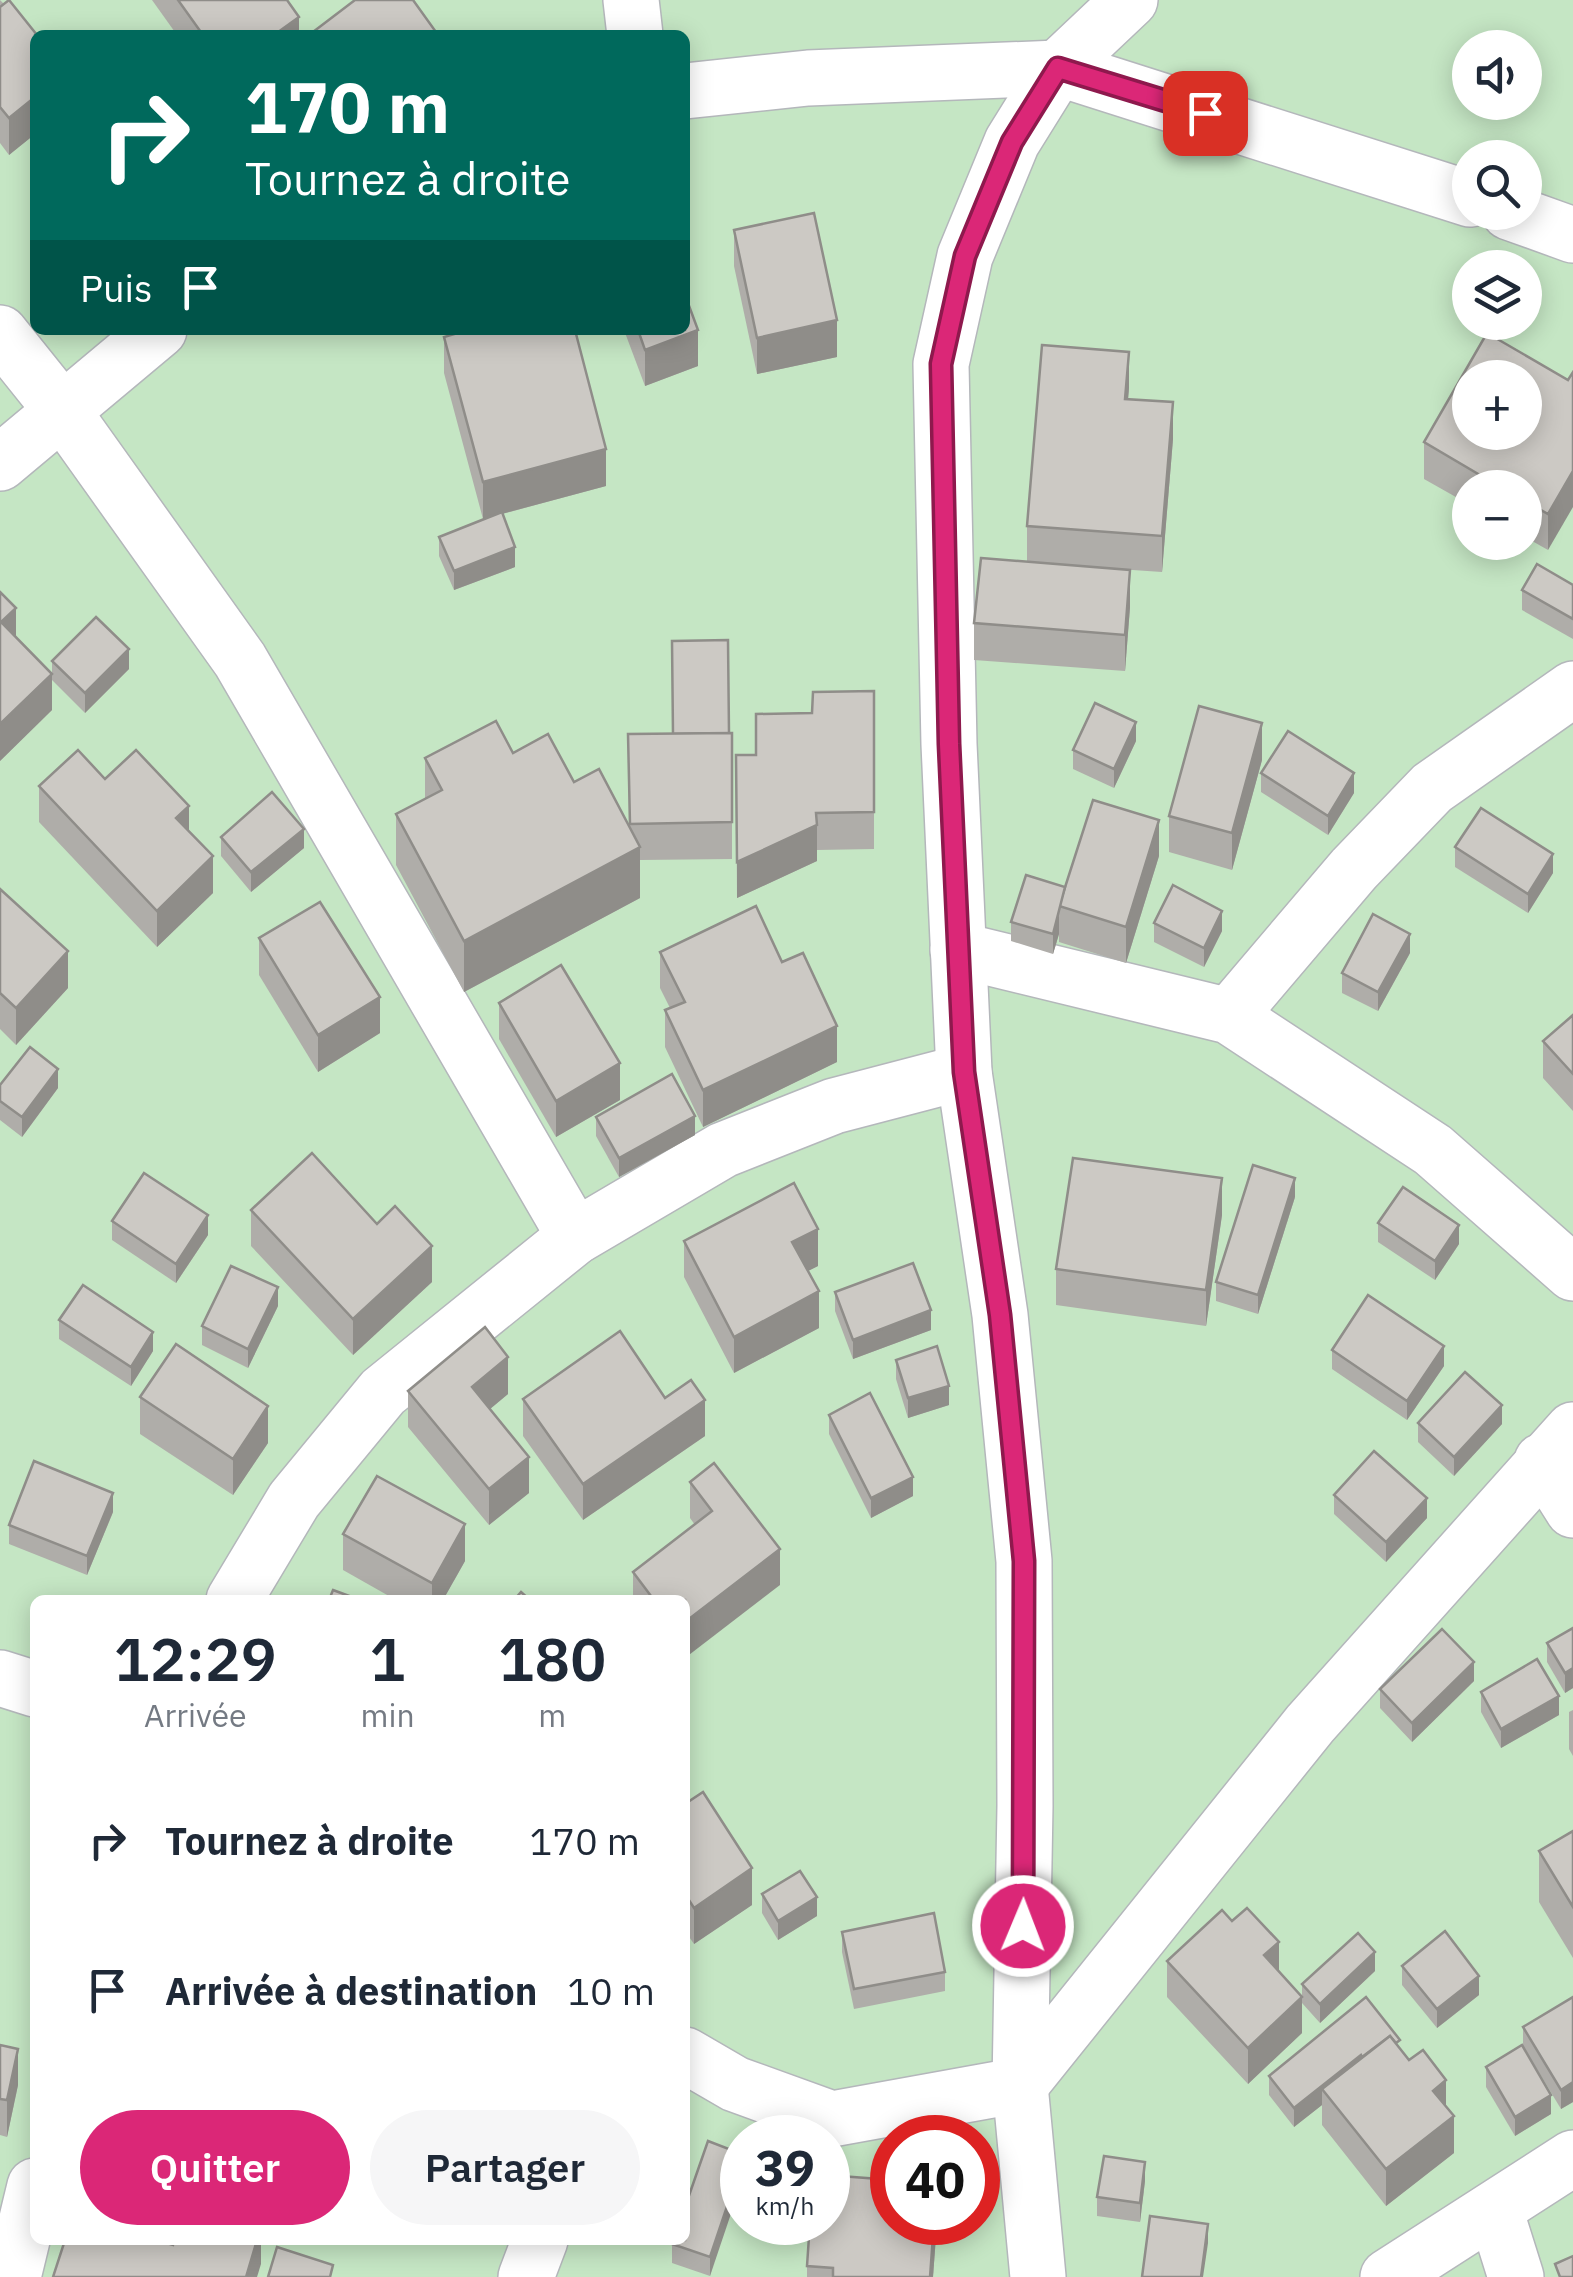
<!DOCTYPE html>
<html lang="fr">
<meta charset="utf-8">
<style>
:root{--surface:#fff;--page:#f6f6f7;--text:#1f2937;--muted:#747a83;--accent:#db2777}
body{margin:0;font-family:"IBM Plex Sans",sans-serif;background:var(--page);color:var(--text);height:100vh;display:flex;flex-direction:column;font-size:38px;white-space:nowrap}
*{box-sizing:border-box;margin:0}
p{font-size:32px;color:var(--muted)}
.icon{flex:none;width:55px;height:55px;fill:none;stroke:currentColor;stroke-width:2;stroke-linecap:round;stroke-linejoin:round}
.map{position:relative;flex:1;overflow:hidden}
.details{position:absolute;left:30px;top:1595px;width:660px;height:650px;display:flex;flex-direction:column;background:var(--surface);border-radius:15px;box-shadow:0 5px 25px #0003}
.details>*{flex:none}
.guide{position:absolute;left:30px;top:30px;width:660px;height:305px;border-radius:15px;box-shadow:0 5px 25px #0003;background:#00695c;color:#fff;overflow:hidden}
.fabs{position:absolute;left:1452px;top:30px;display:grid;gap:20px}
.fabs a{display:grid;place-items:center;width:90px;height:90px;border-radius:50%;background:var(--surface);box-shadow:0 5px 25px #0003;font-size:50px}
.speed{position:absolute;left:720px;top:2115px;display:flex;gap:20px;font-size:50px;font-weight:700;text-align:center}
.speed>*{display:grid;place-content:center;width:130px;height:130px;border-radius:50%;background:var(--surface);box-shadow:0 5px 25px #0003;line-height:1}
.speed small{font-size:25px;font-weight:400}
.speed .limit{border:15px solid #d22;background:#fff;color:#111}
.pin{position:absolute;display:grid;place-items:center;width:85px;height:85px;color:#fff;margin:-42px;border-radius:20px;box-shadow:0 5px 15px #0006}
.me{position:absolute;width:110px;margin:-55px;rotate:1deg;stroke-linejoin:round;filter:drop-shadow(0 0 8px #0008)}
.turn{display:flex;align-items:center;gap:35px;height:210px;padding:0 50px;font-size:45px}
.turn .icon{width:130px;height:130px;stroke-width:2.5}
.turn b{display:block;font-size:70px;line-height:85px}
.then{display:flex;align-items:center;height:95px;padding:0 50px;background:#0003;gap:20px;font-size:38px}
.eta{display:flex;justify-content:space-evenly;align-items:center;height:170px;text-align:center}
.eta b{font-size:60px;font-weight:600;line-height:70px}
.action{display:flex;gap:20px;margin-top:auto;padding:20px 50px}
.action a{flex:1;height:115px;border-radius:60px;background:var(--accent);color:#fff;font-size:40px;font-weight:600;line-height:115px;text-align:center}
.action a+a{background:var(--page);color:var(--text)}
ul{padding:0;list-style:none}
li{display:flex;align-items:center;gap:30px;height:150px;padding:0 50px}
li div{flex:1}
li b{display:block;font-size:38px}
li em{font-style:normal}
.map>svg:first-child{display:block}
.green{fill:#c5e6c4;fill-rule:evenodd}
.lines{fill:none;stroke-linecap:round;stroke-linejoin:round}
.minor-casing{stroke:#b4b7bb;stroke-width:58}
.tertiary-casing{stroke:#b4b7bb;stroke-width:58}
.minor{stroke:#fff;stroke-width:55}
.tertiary{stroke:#fff;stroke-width:55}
.wall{fill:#afada9}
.shaded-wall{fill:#8f8d89}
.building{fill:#ccc9c4;stroke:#8f8d89;stroke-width:2.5;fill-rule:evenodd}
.route-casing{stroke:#8e194d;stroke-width:25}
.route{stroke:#db2777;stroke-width:18}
</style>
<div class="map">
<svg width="1573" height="2277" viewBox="0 0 1573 2277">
<rect width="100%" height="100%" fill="#f0eee7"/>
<path class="green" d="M0 0H1573V2277H0ZM35 35H685V330H35ZM1470 48H1525V102H1470ZM1470 158H1525V212H1470ZM1470 268H1525V322H1470ZM1470 378H1525V432H1470ZM1470 488H1525V542H1470ZM35 1600H685V2240H35ZM742 2138H828V2222H742ZM892 2138H978V2222H892Z"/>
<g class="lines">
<g class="minor-casing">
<g id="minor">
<polyline points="631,0 635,35"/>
<polyline points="685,91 808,78 1058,68 1470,199"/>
<polyline points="1509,212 1573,235"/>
<polyline points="0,333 61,409 240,660 575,1237"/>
<polyline points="0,463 159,330"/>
<polyline points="958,950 1229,1016 1433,1150 1573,1273"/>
<polyline points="1229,1016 1354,869 1432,788 1573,689"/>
<polyline points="1542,1461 1573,1510"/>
<polyline points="234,1600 294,1500 383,1392 575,1237 723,1150 834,1106 964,1072"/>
<polyline points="0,1678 35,1689"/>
<polyline points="685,2055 735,2084 832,2119 1020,2085 1310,1724 1573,1430"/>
<polyline points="1495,2210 1516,2277"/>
<polyline points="13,2277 35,2186"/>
<polyline points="526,2277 540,2240"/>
<polyline points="1388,2277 1573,2158"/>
</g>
</g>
<g class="tertiary-casing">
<polyline id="tertiary" points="1038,2277 1020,2085 1025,1806 1024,1561 1000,1315 964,1072 949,744 941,364 965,256 1012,142 1058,68 1130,0"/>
</g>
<use href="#minor" class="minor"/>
<use href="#tertiary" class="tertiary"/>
</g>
<g class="wall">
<polygon points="0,0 35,35 35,134 9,155 0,143"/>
<polygon points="152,0 287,0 299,35 177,35"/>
<polygon points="734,230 837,357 757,374 734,266"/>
<polygon points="624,330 685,330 698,366 645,386"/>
<polygon points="444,337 606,486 502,514 515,567 454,590 439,556 439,537 483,519 444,373"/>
<polygon points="1568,380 1548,550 1525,537 1525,488 1470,488 1470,505 1424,479 1424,442"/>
<polygon points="1129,388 1128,399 1173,439 1162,572 1074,566 1130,607 1125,671 974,660 974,623 1027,562 1027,526"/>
<polygon points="1573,585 1573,639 1522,610 1522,590"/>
<polygon points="0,592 16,638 52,674 52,661 129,669 85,713 52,680 52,710 0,761"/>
<polygon points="874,691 874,849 817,850 817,861 737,898 736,755 756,755 812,713"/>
<polygon points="732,733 732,859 640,860 640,898 464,992 396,865 396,814 425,799 425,758 513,753 574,782 629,826 628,734"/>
<polygon points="1136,741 1114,788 1073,769 1073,750"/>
<polygon points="1262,760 1232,870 1169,852 1169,816"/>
<polygon points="1261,773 1354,793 1328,835 1261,792"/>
<polygon points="105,779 189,831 213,893 157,947 39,822 39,786"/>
<polygon points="221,837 304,848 251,892 221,856"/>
<polygon points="1455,847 1553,873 1528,913 1455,867"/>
<polygon points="1159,856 1126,963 1059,942 1059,934 1053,954 1011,941 1011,922 1065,887"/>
<polygon points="0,889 68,988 16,1045 0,1029"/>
<polygon points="1154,923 1222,931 1204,967 1154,942"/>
<polygon points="259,938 380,1033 318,1072 259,975"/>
<polygon points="660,952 782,962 837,1062 703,1127 665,1047 665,1010 670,1008 660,988"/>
<polygon points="1410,953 1378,1011 1342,993 1342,973"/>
<polygon points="499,1003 620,1100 556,1137 499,1039"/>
<polygon points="1573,1015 1573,1111 1543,1078 1543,1041"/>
<polygon points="0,1085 58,1088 22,1137 0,1120"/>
<polygon points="596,1117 695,1135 619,1177 596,1136"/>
<polygon points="1295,1197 1258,1314 1216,1301 1216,1282"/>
<polygon points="251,1210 377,1224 432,1282 353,1355 251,1246"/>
<polygon points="1222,1215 1206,1326 1056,1305 1056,1269"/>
<polygon points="112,1221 208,1235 176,1283 112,1240"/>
<polygon points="1378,1223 1459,1244 1435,1280 1378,1242"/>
<polygon points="684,1241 818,1266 808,1271 819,1328 734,1373 684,1277"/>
<polygon points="835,1292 931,1330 853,1359 835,1311"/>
<polygon points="278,1306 248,1368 202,1345 202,1326"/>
<polygon points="59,1320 153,1351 131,1386 59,1339"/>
<polygon points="1332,1350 1444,1366 1407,1420 1332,1369"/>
<polygon points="896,1360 949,1405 908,1418 896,1379"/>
<polygon points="408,1391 508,1394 490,1409 529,1493 489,1525 408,1427"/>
<polygon points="140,1397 268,1443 233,1495 140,1434"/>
<polygon points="665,1398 705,1436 583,1520 523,1436 523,1399"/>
<polygon points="829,1415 913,1496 871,1518 829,1434"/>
<polygon points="1418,1423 1502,1424 1454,1476 1418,1442"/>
<polygon points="690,1482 780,1585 685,1600 633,1600 633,1572 695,1525 690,1518"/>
<polygon points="1334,1495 1427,1518 1386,1562 1334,1514"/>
<polygon points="113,1512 87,1575 9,1544 9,1525"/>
<polygon points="343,1534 465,1561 443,1600 396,1600 343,1570"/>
<polygon points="1573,1628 1573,1688 1565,1693 1547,1662 1547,1643"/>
<polygon points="1474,1681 1412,1742 1380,1708 1380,1689"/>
<polygon points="1481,1692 1559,1715 1501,1748 1481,1712"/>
<polygon points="1573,1710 1573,1756 1569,1749 1569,1712"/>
<polygon points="685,1804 752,1905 694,1944 685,1931"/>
<polygon points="1573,1831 1573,1958 1539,1902 1539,1851"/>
<polygon points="762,1894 817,1916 778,1940 762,1913"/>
<polygon points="842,1932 945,1972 945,1991 854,2009 842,1952"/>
<polygon points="1167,1961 1279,1972 1302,1997 1302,1984 1375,1971 1320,2023 1302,2003 1302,2033 1248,2084 1167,1997"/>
<polygon points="1402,1966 1479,1995 1437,2028 1402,1985"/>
<polygon points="1573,1997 1573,2102 1561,2109 1523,2046 1523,2027"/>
<polygon points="0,2045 18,2085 7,2137 0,2135"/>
<polygon points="1400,2048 1446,2107 1454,2153 1386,2206 1322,2125 1322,2105 1294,2127 1269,2095 1269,2076"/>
<polygon points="1486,2067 1551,2114 1515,2136 1486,2087"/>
<polygon points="742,2154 710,2276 672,2263 672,2244"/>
<polygon points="1145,2181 1140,2222 1097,2216 1097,2197"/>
<polygon points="892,2222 937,2222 933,2277 807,2277 807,2266"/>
</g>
<g class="shaded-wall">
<polygon points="299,17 299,35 274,35"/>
<polygon points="35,97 35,134 9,155 9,118"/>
<polygon points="837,320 837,357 757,374 757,338"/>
<polygon points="698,330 698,366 645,386 645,350"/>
<polygon points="1129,352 1129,388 1125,435 1125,399"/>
<polygon points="1173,402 1173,439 1162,572 1162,536"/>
<polygon points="606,449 606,486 483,519 483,482"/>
<polygon points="1573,471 1573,507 1548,550 1548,514"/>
<polygon points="515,547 515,567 454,590 454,571"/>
<polygon points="1130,570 1130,607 1125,671 1125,635"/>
<polygon points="16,608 16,644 1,622"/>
<polygon points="129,649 129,669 85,713 85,693"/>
<polygon points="52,674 52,710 0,761 0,724"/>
<polygon points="1136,722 1136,741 1114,788 1114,769"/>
<polygon points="1262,723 1262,760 1232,870 1232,833"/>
<polygon points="1354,773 1354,793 1328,835 1328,816"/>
<polygon points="189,806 189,843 176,818"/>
<polygon points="1159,820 1159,856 1126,963 1126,927"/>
<polygon points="817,825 817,861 737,898 737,862"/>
<polygon points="304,829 304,848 251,892 251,872"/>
<polygon points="640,847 640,898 464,992 464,941"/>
<polygon points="1553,854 1553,873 1528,913 1528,894"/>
<polygon points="213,856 213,893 157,947 157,911"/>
<polygon points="1222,911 1222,931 1204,967 1204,948"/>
<polygon points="1059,914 1059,934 1053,954 1053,934"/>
<polygon points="1410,934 1410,953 1378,1011 1378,992"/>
<polygon points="68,951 68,988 16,1045 16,1008"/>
<polygon points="380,997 380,1033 318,1072 318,1035"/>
<polygon points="837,1026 837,1062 703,1127 703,1090"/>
<polygon points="620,1063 620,1100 556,1137 556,1101"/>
<polygon points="58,1069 58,1088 22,1137 22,1117"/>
<polygon points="695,1116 695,1135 619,1177 619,1158"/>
<polygon points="1222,1178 1222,1215 1206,1326 1206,1290"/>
<polygon points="1295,1178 1295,1197 1258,1314 1258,1295"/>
<polygon points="208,1215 208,1235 176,1283 176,1264"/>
<polygon points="1459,1225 1459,1244 1435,1280 1435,1261"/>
<polygon points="818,1229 818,1266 792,1279 792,1242"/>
<polygon points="432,1246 432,1282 353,1355 353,1319"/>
<polygon points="278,1287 278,1306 248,1368 248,1349"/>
<polygon points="819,1291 819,1328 734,1373 734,1337"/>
<polygon points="931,1310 931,1330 853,1359 853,1340"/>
<polygon points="153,1332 153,1351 131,1386 131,1367"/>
<polygon points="1444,1346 1444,1366 1407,1420 1407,1401"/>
<polygon points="508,1357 508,1394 472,1424 472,1387"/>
<polygon points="949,1386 949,1405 908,1418 908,1398"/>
<polygon points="705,1400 705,1436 583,1520 583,1484"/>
<polygon points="1502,1405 1502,1424 1454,1476 1454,1457"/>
<polygon points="268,1406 268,1443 233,1495 233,1459"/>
<polygon points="529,1457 529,1493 489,1525 489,1489"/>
<polygon points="913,1477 913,1496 871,1518 871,1498"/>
<polygon points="113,1493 113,1512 87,1575 87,1556"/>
<polygon points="1427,1498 1427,1518 1386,1562 1386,1542"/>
<polygon points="465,1524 465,1561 443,1600 432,1600 432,1583"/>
<polygon points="780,1549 780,1585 685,1658 685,1622"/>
<polygon points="1474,1662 1474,1681 1412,1742 1412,1723"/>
<polygon points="1573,1668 1573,1688 1565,1693 1565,1673"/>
<polygon points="1559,1696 1559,1715 1501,1748 1501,1729"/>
<polygon points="752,1868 752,1905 694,1944 694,1908"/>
<polygon points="817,1897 817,1916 778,1940 778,1921"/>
<polygon points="1279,1942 1279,1979 1264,1955"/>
<polygon points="1375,1952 1375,1971 1320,2023 1320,2004"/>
<polygon points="1479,1976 1479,1995 1437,2028 1437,2009"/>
<polygon points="1302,1997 1302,2033 1248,2084 1248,2048"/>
<polygon points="18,2049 18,2085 7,2137 7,2100"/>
<polygon points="1361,2055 1361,2074 1322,2089 1322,2105 1294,2127 1294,2108"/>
<polygon points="1446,2080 1446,2117 1433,2091"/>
<polygon points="1573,2082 1573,2102 1561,2109 1561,2090"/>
<polygon points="1551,2095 1551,2114 1515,2136 1515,2117"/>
<polygon points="1454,2116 1454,2153 1386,2206 1386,2169"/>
<polygon points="742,2162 742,2181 710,2276 710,2257"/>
<polygon points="1145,2162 1145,2181 1140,2222 1140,2203"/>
<polygon points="934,2222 937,2222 933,2277 930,2277"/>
<polygon points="1208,2224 1208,2243 1203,2277 1201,2277"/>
<polygon points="257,2240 261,2240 261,2264 257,2277 246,2277"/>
</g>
<g class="building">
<polygon points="9,0 37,35 35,35 35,97 9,118 0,107 0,7"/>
<polygon points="178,0 287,0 299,17 274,35 203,35"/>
<polygon points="355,0 413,0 436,32 433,35 309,35"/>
<polygon points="814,213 837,320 757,338 734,230"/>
<polygon points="685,295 698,330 645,350 638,330 685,330"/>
<polygon points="468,330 575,330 606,449 483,482 444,337"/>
<path d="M1487 333 1568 380 1573 372V471L1548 514 1525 501V488H1502L1424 442ZM1470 378H1525V432H1470Z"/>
<polygon points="1042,345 1129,352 1125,399 1173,402 1162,536 1027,526"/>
<polygon points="502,512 515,547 454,571 439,537"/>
<polygon points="981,558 1130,570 1125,635 974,623"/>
<polygon points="1537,564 1573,585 1573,619 1522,590"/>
<polygon points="0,592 16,608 1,622 52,674 0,724"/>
<polygon points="96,617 129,649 85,693 52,661"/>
<polygon points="728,640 729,733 673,734 672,641"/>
<polygon points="874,691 874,812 816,813 817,825 737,862 736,755 756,755 756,714 812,713 813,692"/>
<polygon points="1095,703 1136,722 1114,769 1073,750"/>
<polygon points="1199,706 1262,723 1232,833 1169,816"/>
<polygon points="496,721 513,753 548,734 574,782 599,769 640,847 464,941 396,814 442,790 425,758"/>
<polygon points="1288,731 1354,773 1328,816 1261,773"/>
<polygon points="732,733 732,822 630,824 628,734"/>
<polygon points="78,750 105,779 136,750 189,806 176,818 213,856 157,911 39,786"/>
<polygon points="272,792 304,829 251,872 221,837"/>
<polygon points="1093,800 1159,820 1126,927 1059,906"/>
<polygon points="1481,808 1553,854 1528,894 1455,847"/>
<polygon points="1026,875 1065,887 1053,934 1011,922"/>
<polygon points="1173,885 1222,911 1204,948 1154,923"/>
<polygon points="0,889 68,951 16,1008 0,993"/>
<polygon points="320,902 380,997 318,1035 259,938"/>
<polygon points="756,906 782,962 803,953 837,1026 703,1090 665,1010 685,1002 660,952"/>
<polygon points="1373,914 1410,934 1378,992 1342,973"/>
<polygon points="561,965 620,1063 556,1101 499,1003"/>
<polygon points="1573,1015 1573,1074 1543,1041"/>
<polygon points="30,1047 58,1069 22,1117 0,1101 0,1085"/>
<polygon points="672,1074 695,1116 619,1158 596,1117"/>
<polygon points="312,1153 377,1224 395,1206 432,1246 353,1319 251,1210"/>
<polygon points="1073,1158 1222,1178 1206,1290 1056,1269"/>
<polygon points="1253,1165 1295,1178 1258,1295 1216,1282"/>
<polygon points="144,1173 208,1215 176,1264 112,1221"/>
<polygon points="794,1183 818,1229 792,1242 819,1291 734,1337 684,1241"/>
<polygon points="1403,1187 1459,1225 1435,1261 1378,1223"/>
<polygon points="913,1263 931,1310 853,1340 835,1292"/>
<polygon points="231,1266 278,1287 248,1349 202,1326"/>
<polygon points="83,1285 153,1332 131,1367 59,1320"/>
<polygon points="1368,1295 1444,1346 1407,1401 1332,1350"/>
<polygon points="485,1327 508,1357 472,1387 529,1457 489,1489 408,1391"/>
<polygon points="620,1331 665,1398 691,1380 705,1400 583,1484 523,1399"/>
<polygon points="176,1344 268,1406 233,1459 140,1397"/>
<polygon points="937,1346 949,1386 908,1398 896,1360"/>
<polygon points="1465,1372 1502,1405 1454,1457 1418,1423"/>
<polygon points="870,1393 913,1477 871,1498 829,1415"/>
<polygon points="1374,1451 1427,1498 1386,1542 1334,1495"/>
<polygon points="34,1461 113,1493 87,1556 9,1525"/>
<polygon points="714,1463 780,1549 685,1622 685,1600 654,1600 633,1572 712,1511 690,1482"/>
<polygon points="377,1476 465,1524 432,1583 343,1534"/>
<polygon points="333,1590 360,1600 329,1600"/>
<polygon points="521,1592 530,1600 514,1600"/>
<polygon points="1573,1628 1573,1668 1565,1673 1547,1643"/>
<polygon points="1442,1629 1474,1662 1412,1723 1380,1689"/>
<polygon points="1537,1659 1559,1696 1501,1729 1481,1692"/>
<polygon points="703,1792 752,1868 694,1908 685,1894 685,1804"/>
<polygon points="1573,1831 1573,1907 1539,1851"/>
<polygon points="800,1871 817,1897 778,1921 762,1894"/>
<polygon points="1247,1908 1279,1942 1264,1955 1302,1997 1248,2048 1167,1961 1222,1910 1232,1921"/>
<polygon points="934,1913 945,1972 854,1989 842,1932"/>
<polygon points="1445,1931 1479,1976 1437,2009 1402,1966"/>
<polygon points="1358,1933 1375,1952 1320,2004 1302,1984"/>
<polygon points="1366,1997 1400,2040 1396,2043 1390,2036 1362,2057 1361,2055 1294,2108 1269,2076"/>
<polygon points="1573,1997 1573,2082 1561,2090 1523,2027"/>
<polygon points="1390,2036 1409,2060 1423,2050 1446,2080 1433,2091 1454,2116 1386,2169 1322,2089"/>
<polygon points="0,2045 18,2049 7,2100 0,2099"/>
<polygon points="1522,2045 1551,2095 1515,2117 1486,2067"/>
<polygon points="708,2141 742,2154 742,2162 710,2257 672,2244 674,2240 685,2240 685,2207"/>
<polygon points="1104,2156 1145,2162 1140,2203 1097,2197"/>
<polygon points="840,2176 892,2180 892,2222 934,2222 930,2277 833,2277 833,2268 807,2266 810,2222 828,2222 828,2214 838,2214"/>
<polygon points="1150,2216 1208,2224 1201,2277 1142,2277"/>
<polygon points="65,2240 156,2240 173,2245 174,2240 257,2240 246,2277 53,2277"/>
<polygon points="277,2247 333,2265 330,2277 268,2277"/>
<polygon points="1573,2256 1573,2277 1560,2277 1555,2264"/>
</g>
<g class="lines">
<g class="route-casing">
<polyline id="route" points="1023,1926 1024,1561 1000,1315 964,1072 949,744 941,364 965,256 1012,142 1058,68 1205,113"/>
</g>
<use href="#route" class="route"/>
</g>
</svg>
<div class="fabs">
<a><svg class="icon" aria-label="sound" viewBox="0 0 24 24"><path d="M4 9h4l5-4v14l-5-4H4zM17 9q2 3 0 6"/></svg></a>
<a><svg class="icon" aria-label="search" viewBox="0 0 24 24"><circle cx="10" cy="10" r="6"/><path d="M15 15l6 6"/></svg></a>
<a><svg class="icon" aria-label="layers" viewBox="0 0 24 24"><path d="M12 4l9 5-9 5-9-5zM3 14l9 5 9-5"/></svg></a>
<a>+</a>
<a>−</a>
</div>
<div class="speed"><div>39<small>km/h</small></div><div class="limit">40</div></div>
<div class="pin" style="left:1205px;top:113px;background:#d93025"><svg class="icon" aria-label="arrive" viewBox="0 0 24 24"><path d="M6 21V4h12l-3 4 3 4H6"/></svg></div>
<svg class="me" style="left:1023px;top:1926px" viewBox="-20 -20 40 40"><circle r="17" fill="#db2777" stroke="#fff" stroke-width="3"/><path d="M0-11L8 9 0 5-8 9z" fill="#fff"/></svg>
<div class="guide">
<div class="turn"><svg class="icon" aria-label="right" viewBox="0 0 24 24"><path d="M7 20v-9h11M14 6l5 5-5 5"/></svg><div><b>170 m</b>Tournez à droite</div></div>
<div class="then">Puis<svg class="icon" aria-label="arrive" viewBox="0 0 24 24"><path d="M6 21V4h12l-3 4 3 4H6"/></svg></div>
</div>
<section class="details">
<div class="eta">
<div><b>12:29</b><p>Arrivée</p></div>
<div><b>1</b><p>min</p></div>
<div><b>180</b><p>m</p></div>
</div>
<ul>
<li><svg class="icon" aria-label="right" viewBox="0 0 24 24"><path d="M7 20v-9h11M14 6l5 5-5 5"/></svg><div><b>Tournez à droite</b></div><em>170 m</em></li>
<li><svg class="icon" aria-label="arrive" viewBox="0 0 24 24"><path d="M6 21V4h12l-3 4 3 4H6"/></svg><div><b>Arrivée à destination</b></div><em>10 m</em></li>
</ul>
<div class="action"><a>Quitter</a><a>Partager</a></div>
</section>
</div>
